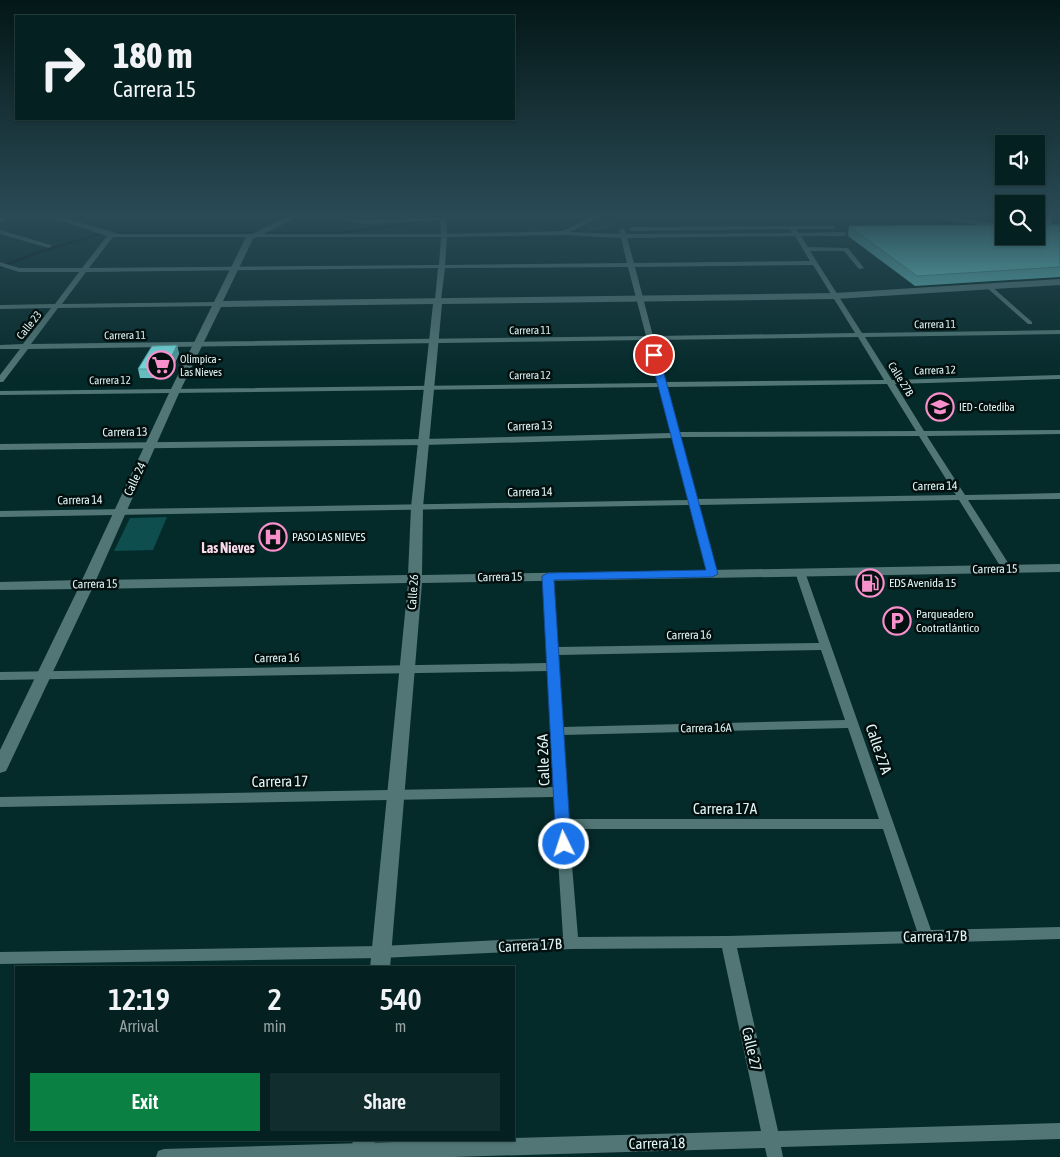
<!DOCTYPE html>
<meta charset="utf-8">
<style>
:root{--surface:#042020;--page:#122d2d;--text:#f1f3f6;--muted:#97a3a5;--line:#253e3e;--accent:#0b8043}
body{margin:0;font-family:"Asap Condensed",sans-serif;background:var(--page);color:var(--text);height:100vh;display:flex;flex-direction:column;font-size:19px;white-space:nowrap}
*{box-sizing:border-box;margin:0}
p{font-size:16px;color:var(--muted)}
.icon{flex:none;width:28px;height:28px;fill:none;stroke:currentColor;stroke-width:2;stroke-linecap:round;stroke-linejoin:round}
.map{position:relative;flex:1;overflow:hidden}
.side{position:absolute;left:15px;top:966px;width:500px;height:175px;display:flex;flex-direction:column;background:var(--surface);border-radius:0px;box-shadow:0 1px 4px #0004,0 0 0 1px var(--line)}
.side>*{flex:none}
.banner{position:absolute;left:15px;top:15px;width:500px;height:105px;border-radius:0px;box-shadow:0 1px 4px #0004,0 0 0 1px var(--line);background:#042020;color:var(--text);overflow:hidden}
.buttons{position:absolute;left:995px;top:135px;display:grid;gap:10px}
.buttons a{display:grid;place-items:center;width:50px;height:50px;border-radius:0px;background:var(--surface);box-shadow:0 1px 4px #0004,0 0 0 1px var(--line);font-size:25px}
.pin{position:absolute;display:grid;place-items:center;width:42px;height:42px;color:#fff;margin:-21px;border:2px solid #fff;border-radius:50%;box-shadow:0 1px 5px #0007}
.me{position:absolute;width:55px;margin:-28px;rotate:356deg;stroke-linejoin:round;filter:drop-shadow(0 0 4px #0008)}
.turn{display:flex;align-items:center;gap:18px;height:105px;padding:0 15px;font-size:22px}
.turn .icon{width:65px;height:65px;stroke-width:2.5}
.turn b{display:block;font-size:35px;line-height:42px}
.eta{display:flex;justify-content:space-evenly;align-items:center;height:85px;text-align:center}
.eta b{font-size:30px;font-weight:600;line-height:35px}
.primary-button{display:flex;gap:10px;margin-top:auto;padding:10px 15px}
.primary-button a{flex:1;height:58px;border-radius:0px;background:var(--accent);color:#fff;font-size:20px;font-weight:600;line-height:58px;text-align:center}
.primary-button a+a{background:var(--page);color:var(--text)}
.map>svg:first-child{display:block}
.green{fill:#0e4e4e}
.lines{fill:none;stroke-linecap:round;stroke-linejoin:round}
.stream{stroke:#041010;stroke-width:2.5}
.street{fill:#527676;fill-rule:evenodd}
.secondary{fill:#527676;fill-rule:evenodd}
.highway{fill:#48b0b1;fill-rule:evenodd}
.wall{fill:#66c0c1}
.shaded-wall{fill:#539c9d}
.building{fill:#77dfe0;stroke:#539c9d}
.route{fill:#1a73e8;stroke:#114b97}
.labels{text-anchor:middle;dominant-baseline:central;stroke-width:5;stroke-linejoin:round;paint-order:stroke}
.far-street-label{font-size:11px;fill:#e2f5f4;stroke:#031010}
.far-poi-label{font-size:11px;fill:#e2f5f4;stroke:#031010;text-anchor:start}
.street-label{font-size:12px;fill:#e2f5f4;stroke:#031010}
.poi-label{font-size:12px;fill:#e2f5f4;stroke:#031010;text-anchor:start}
.neighbourhood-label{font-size:14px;font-weight:bold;fill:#f9daea;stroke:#031010}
.near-street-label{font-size:15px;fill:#e2f5f4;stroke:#031010}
</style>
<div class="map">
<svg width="1060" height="1157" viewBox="0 0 1060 1157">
<rect width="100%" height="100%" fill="#052a2a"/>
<g class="green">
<polygon points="606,216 611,216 616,227 591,231 585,226"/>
<polygon points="167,517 153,550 114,551 130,518"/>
</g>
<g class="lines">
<g class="stream">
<polyline points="901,216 967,226"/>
<polyline points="0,267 42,251 104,233 339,233 437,220 496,216"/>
</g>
<g class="street">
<path d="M47 216H57L119 234H441L440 220 365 224 332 216C344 216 356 220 367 220 404 220 440 216 477 216L446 219 447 234 563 231 594 216H602L570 232 620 234 619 230 622 228 625 230 626 234 793 233 790 229 632 231 629 229 632 227 835 226 836 227 833 229H796L798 233 844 232 847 234 844 236H801L808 247 848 248 864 268 859 269 844 251H810L862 333 1060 330V334L865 337 892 380 1060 375V379L895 384 924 431 1060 430V434L927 436 965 495 1060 493V499L968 500 1012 569 1007 572 1002 569 959 500 698 505 717 574 712 577 707 574 689 505 0 517V511L688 500 672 438 424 445 0 450V444L424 439 671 433 659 387 0 395V391L658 383 647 340 28 349 3 382H0V375L20 349H0V345L23 344 51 308 0 309V305L55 304 79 272H19L0 266V262L19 268H82L107 236ZM563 235 621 238 627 263 445 265 447 237ZM795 236 810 261 634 263 627 238ZM113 237H441L439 265 89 268ZM813 265 855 333 653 336 635 267ZM628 267 646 336 31 344 58 308 217 306 220 304 217 302 62 304 86 272 438 268 435 300 438 302 441 300 445 268ZM858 337 884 380 666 382 654 340ZM887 384 916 431 679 432 667 387ZM919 436 956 495 697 499 680 437Z"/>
<polygon points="926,216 943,216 1004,225 1004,229"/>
<polygon points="0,230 51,245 52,246 49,248 0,234"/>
<polygon points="986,285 990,285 1032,322 1032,324 1028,324 986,287"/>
<path d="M800 569 805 572 931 930 1060 927V939L737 948 778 1131 1060 1123V1139L781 1147 783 1157H767L765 1148 453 1157H156L158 1151 164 1149 461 1140H514V1138L761 1131 722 948 571 949 381 958 0 964V952L381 946 563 937 554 797 0 807V797L554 787 548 671 0 680V672L547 663 543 576 548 573 553 576 557 647 819 643 795 572ZM821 650 845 720 562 727 558 655ZM848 728 879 819H568L563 735ZM569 829H883L917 931 728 936 578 937Z"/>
</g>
<g class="secondary">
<path d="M289 216H300L253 239 223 301 835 293 1060 279V285L835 299 442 304 423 507 422 575 1060 564V572L422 583 390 968H370L408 583 92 589 8 767 6 771 0 773V750L78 589 0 590V582L82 580 170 391 246 237ZM433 304 411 507 408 575 96 580 180 391 221 307Z"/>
<polygon points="353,1140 375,1140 374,1157 350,1157"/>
</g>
<polygon class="highway" points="0,216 13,216 0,222"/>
</g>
<g class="wall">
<polygon points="1036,216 1053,216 1051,224 1060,225 1060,277 915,286 848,236 849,226 1036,236"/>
<polygon points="177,345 179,354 169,375 162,378 140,378 138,369"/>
</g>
<polygon class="shaded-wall" points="177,345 179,354 169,375 162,378 160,369"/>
<g class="building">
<polygon points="1036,216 1052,216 1038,217 1038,223 1060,225 1060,267 917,276 849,226 1004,225 1004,236 1036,236"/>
<polygon points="177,345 167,366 160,369 138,369 152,346"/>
</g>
<linearGradient id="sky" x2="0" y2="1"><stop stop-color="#031717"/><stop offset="0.57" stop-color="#2a4a55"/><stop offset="1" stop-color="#2a4a55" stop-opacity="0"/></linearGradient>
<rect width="1060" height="378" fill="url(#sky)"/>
<polygon class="route" points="654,352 659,355 718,574 712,577 554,580 571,844 569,848 564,850 558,848 556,844 542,576 548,573 706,570 650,355"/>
<defs>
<g id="supermarket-ring" transform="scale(1.4375)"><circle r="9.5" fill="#031010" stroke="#f890cb" stroke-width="1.5"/><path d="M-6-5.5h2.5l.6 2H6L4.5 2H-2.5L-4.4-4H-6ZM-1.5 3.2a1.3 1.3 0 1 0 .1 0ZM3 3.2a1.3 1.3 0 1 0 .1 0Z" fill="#f890cb"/></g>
<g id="school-ring" transform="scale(1.4375)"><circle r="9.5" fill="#031010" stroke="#f890cb" stroke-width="1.5"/><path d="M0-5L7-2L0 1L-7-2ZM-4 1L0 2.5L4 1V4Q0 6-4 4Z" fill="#f890cb"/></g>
<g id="hospital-ring" transform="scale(1.4375)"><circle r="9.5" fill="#031010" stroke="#f890cb" stroke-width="1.5"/><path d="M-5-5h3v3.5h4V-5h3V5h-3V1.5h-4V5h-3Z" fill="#f890cb"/></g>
<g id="fuel-ring" transform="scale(1.4375)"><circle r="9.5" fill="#031010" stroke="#f890cb" stroke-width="1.5"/><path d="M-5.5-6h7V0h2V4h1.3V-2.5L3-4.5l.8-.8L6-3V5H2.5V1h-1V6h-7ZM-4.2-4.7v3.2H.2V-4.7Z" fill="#f890cb"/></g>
<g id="parking-ring" transform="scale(1.4375)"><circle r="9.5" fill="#031010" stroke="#f890cb" stroke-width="1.5"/><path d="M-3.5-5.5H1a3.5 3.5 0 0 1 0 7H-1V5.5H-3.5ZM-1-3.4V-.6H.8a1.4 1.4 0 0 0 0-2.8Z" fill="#f890cb"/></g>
</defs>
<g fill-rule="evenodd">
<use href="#supermarket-ring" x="161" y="365"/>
<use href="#school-ring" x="940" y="407"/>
<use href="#hospital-ring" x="273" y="537"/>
<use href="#fuel-ring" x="870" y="583"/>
<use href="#parking-ring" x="897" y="621"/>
</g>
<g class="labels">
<g class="far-street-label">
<text transform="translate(935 324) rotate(-1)">Carrera 11</text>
<text transform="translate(29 325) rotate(-51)">Calle 23</text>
<text transform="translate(530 330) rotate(-1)">Carrera 11</text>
<text transform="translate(125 335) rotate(-1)">Carrera 11</text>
<text transform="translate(935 370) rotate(-2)">Carrera 12</text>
<text transform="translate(530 375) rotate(-1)">Carrera 12</text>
<text transform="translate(901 379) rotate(58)">Calle 27B</text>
<text transform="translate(110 380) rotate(-1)">Carrera 12</text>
</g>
<g class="far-poi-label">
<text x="180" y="359">Olimpica -<tspan x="180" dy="13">Las Nieves</tspan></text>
<text x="959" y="407">IED - Cotediba</text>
</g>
<g class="street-label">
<text transform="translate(530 426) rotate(-2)">Carrera 13</text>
<text transform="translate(125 432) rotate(-1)">Carrera 13</text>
<text transform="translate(135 479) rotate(-65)">Calle 24</text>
<text transform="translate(935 486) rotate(-1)">Carrera 14</text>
<text transform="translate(530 492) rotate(-1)">Carrera 14</text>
<text transform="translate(80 500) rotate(-1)">Carrera 14</text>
<text transform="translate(995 569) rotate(-1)">Carrera 15</text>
<text transform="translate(500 577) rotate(-1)">Carrera 15</text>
<text transform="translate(95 584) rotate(-1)">Carrera 15</text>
<text transform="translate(413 592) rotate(-86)">Calle 26</text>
<text transform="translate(689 635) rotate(-1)">Carrera 16</text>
<text transform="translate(277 658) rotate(-1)">Carrera 16</text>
<text transform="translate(706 728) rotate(-1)">Carrera 16A</text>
</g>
<g class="poi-label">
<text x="292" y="537">PASO LAS NIEVES</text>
<text x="889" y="583">EDS Avenida 15</text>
<text x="916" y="614">Parqueadero<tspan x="916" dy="14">Cootratlántico</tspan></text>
</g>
<g class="neighbourhood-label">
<text x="228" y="548">Las Nieves</text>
</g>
<g class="near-street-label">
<text transform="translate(879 749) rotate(71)">Calle 27A</text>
<text transform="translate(543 760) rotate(-92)">Calle 26A</text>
<text transform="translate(280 781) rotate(-1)">Carrera 17</text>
<text x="725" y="808">Carrera 17A</text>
<text transform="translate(935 936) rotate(-1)">Carrera 17B</text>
<text transform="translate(530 945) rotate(-3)">Carrera 17B</text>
<text transform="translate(752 1049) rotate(77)">Calle 27</text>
<text transform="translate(657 1143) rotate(-1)">Carrera 18</text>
</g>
</g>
</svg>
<div class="buttons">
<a><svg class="icon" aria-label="sound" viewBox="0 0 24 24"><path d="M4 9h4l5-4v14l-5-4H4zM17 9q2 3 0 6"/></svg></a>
<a><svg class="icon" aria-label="search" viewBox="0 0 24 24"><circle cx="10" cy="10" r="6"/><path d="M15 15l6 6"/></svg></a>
</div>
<div class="pin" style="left:654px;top:355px;background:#d93025"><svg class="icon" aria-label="arrive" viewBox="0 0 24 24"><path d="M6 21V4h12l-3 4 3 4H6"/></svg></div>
<svg class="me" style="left:564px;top:844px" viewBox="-20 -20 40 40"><circle r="17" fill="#1a73e8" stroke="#fff" stroke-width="3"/><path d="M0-11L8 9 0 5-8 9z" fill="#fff"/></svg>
<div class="banner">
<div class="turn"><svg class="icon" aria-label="right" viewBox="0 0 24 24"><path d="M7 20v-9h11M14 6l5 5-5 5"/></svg><div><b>180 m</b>Carrera 15</div></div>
</div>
<section class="side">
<div class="eta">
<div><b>12:19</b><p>Arrival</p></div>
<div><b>2</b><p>min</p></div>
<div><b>540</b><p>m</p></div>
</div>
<div class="primary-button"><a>Exit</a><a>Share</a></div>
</section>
</div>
